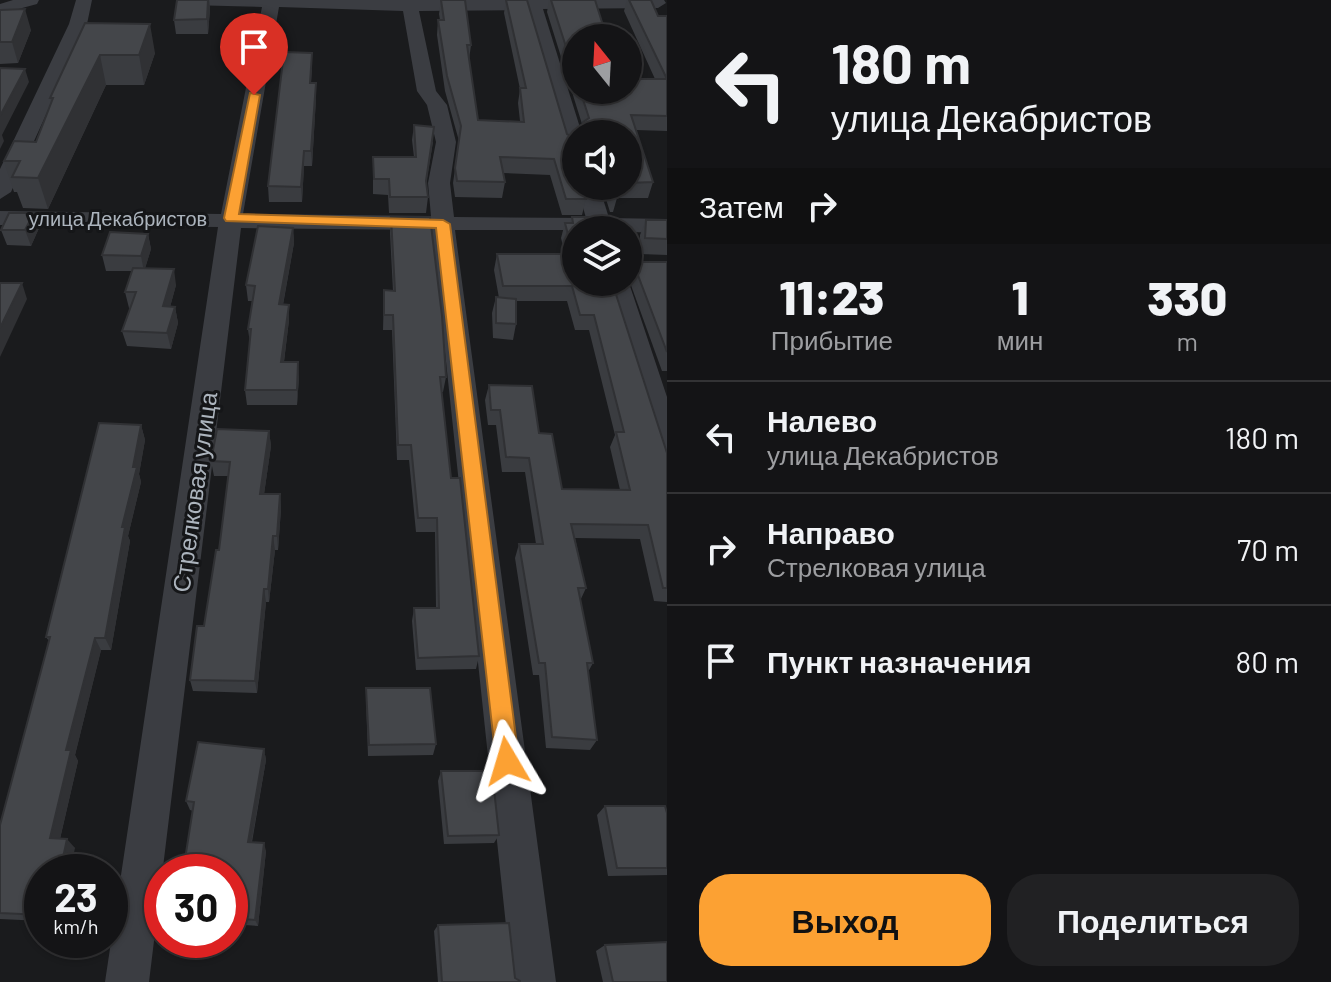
<!DOCTYPE html>
<html lang="ru">
<meta charset="utf-8">
<style>
:root{--surface:#141416;--page:#212123;--text:#f1f3f6;--muted:#9d9ea1;--line:#333335;--accent:#fca133}
body{margin:0;font-family:Barlow,sans-serif;background:var(--page);color:var(--text);height:100vh;display:flex;flex-direction:column;font-size:30px;white-space:nowrap}
*{box-sizing:border-box;margin:0}
p{font-size:26px;color:var(--muted)}
.icon{flex:none;width:44px;height:44px;fill:none;stroke:currentColor;stroke-width:2;stroke-linecap:round;stroke-linejoin:round}
.map{position:relative;flex:1;overflow:hidden}
.drawer{display:flex;flex-direction:column;background:var(--surface);width:664px}
.drawer>*{flex:none}
.banner{background:#141416;color:var(--text);overflow:hidden}
.needle{width:52px;rotate:342deg}
.tools{position:absolute;left:562px;top:24px;display:grid;gap:16px}
.tools a{display:grid;place-items:center;width:80px;height:80px;border-radius:50%;background:var(--surface);box-shadow:0 2px 6px #0004,0 0 0 2px var(--line);font-size:40px}
.speed{position:absolute;left:24px;top:854px;display:flex;gap:16px;font-size:40px;font-weight:700;text-align:center}
.speed>*{display:grid;place-content:center;width:104px;height:104px;border-radius:50%;background:var(--surface);box-shadow:0 2px 6px #0004,0 0 0 2px var(--line);line-height:1}
.speed small{font-size:20px;font-weight:400}
.speed .limit{border:12px solid #d22;background:#fff;color:#111}
.pin{position:absolute;display:grid;place-items:center;width:68px;height:68px;color:#fff;margin:-82px -34px;border-radius:50% 50% 50% 0;rotate:-45deg;box-shadow:0 0 8px #0007}
.pin .icon{rotate:45deg}
.me{position:absolute;width:88px;margin:-44px;rotate:353deg;stroke-linejoin:round;filter:drop-shadow(0 0 6px #0008)}
.turn{display:flex;align-items:center;gap:28px;height:168px;padding:0 32px;font-size:36px}
.turn .icon{width:104px;height:104px;stroke-width:2.5}
.turn b{display:block;font-size:56px;line-height:68px}
.then{display:flex;align-items:center;height:76px;padding:0 32px;background:#0003;gap:16px;font-size:30px}
.eta{display:flex;justify-content:space-evenly;align-items:center;height:136px;text-align:center}
.eta b{font-size:48px;font-weight:800;line-height:56px}
.cta{display:flex;gap:16px;margin-top:auto;padding:16px 32px}
.cta a{flex:1;height:92px;border-radius:32px;background:var(--accent);color:#111;font-size:32px;font-weight:800;line-height:92px;text-align:center}
.cta a+a{background:var(--page);color:var(--text)}
ul{padding:0;list-style:none}
li{display:flex;align-items:center;gap:24px;height:112px;padding:0 32px;border-top:2px solid var(--line)}
li div{flex:1}
li b{display:block;font-size:30px}
li em{font-style:normal}
main{display:flex;flex:1;min-height:0}
.map>svg:first-child{display:block}
.lines{fill:none;stroke-linecap:round;stroke-linejoin:round}
.street{fill:#3b3d42;fill-rule:evenodd}
.wall{fill:#3a3c40}
.shaded-wall{fill:#303134}
.building{fill:#44464a;stroke:#303134;stroke-width:2}
.route{fill:#fca133;stroke:#a46921;stroke-width:2}
.labels{text-anchor:middle;dominant-baseline:central;stroke-width:6;stroke-linejoin:round;paint-order:stroke}
.far-street-label{font-size:20px;fill:#acb4bd;stroke:#151618}
.street-label{font-size:24px;fill:#acb4bd;stroke:#151618}
</style>
<main>
<div class="map">
<svg width="667" height="982" viewBox="0 0 667 982">
<rect width="100%" height="100%" fill="#1a1b1d"/>
<g class="lines">
<g class="street">
<polygon points="13,0 39,0 37,4 0,14 0,4"/>
<polygon points="76,0 92,0 87,24 11,192 0,199 0,169 69,24"/>
<path d="M180 0H664L666 3 658 8 543 9 582 134H576V154L566 148 526 10 419 11 436 91 447 105 456 142 450 183 454 217 586 218 577 186H599L609 218 667 219V233L628 232V230H455L556 982H512L432 230 241 228 149 982H105L218 227 0 225V211L221 214 262 7 188 5ZM279 7 403 11 417 91 427 105 436 142 428 183 431 216 243 214Z"/>
<polygon points="628,280 667,397 667,452 657,449 653,441 605,282"/>
</g>
</g>
<g class="wall">
<polygon points="177,0 209,0 210,9 208,34 176,34 174,20"/>
<polygon points="441,0 471,45 469,60 478,120 520,121 518,103 520,89 504,13 506,0 576,186 586,199 582,215 562,215 550,175 503,173 505,182 502,198 455,197 453,183 459,141 445,91 437,35 438,20 440,20 439,14"/>
<polygon points="549,0 595,0 576,38 576,90 628,90 655,79 624,11 627,0 651,0 658,16 667,16 667,131 636,130 653,182 648,198 617,198 613,212 610,212 602,186 628,186 628,134 580,134 582,124 547,12"/>
<polygon points="0,10 31,30 18,63 0,64"/>
<polygon points="85,23 155,53 144,85 106,85 48,209 23,208 17,192 14,192 4,161 36,142 51,102 50,98"/>
<polygon points="312,67 311,83 316,83 316,98 312,166 304,166 302,202 269,202 268,186"/>
<polygon points="414,125 433,142 426,184 428,197 426,213 389,213 388,195 373,194 373,157 414,157 412,140"/>
<polygon points="391,217 446,377 443,392 442,392 451,478 479,656 476,669 416,670 412,621 414,608 436,608 435,532 416,532 409,460 397,460 392,330 383,330 384,290 393,291 390,233"/>
<polygon points="572,217 667,453 667,602 654,601 640,539 575,538 586,588 580,601 593,663 588,672 597,740 590,750 546,748 539,675 533,675 515,558 519,544 536,544 525,472 502,472 496,425 488,425 485,400 489,385 539,433 562,489 620,490 610,447 615,435 589,330 575,330 567,301 516,301 516,324 513,340 493,338 492,313 496,297 499,298 494,270 497,254 565,254 561,238 565,223 570,223"/>
<polygon points="646,220 667,220 667,255 640,254 640,235"/>
<polygon points="39,228 31,246 7,245 1,230"/>
<polygon points="293,228 294,243 283,305 289,320 284,362 299,377 297,405 247,405 245,390 250,344 248,329 252,301 248,301 246,285"/>
<polygon points="148,234 151,249 145,268 176,285 170,307 175,307 178,323 171,349 127,346 122,331 130,308 129,308 125,292 132,271 106,271 102,255"/>
<polygon points="628,261 633,261 628,275"/>
<polygon points="633,262 667,262 667,371 662,371 628,277"/>
<polygon points="141,425 145,440 139,474 141,482 128,536 130,541 111,650 101,650 75,755 78,761 60,839 75,848 42,872 42,921 0,919 0,825 49,641 46,637"/>
<polygon points="269,431 271,446 264,494 280,494 281,509 278,550 275,550 269,602 266,602 257,693 193,691 190,680 204,626 219,550 228,476 214,476 211,461"/>
<polygon points="366,688 436,744 433,755 368,756 366,700"/>
<polygon points="264,749 266,760 252,842 266,851 258,926 230,924 230,872 193,811 190,810 186,801"/>
<polygon points="441,771 499,835 494,843 444,844 438,781"/>
<polygon points="605,806 667,813 667,875 608,876 597,815"/>
<polygon points="438,925 515,978 520,982 438,982 434,931"/>
<polygon points="605,945 667,982 603,982 596,951"/>
</g>
<g class="shaded-wall">
<polygon points="208,0 209,0 210,9 208,34 207,19"/>
<polygon points="25,9 31,30 18,63 12,42"/>
<polygon points="150,24 155,53 144,85 139,55"/>
<polygon points="100,55 106,85 48,209 38,178"/>
<polygon points="25,69 29,82 2,135 4,141 0,149 0,116"/>
<polygon points="316,83 316,98 312,166 311,151"/>
<polygon points="304,151 304,166 302,202 301,187"/>
<polygon points="34,213 39,228 31,246 25,230"/>
<polygon points="293,228 294,243 280,320 279,304"/>
<polygon points="148,234 151,249 144,272 141,256"/>
<polygon points="174,269 176,285 166,322 163,306"/>
<polygon points="22,283 27,299 0,357 0,328"/>
<polygon points="289,305 289,320 282,377 281,362"/>
<polygon points="175,307 178,323 171,349 167,333"/>
<polygon points="298,362 299,377 297,405 297,390"/>
<polygon points="141,425 145,440 139,474 141,482 128,536 130,541 111,650 105,638 122,527"/>
<polygon points="269,431 271,446 262,508 260,494"/>
<polygon points="280,494 281,509 278,550 277,536"/>
<polygon points="273,536 275,550 269,602 268,589"/>
<polygon points="264,589 266,602 257,693 255,681"/>
<polygon points="95,638 101,650 75,755 78,761 58,847 50,838 66,750"/>
<polygon points="264,749 266,760 250,850 248,842"/>
<polygon points="67,839 75,848 70,872 60,872"/>
<polygon points="264,843 266,851 258,926 255,920"/>
</g>
<g class="building">
<polygon points="177,0 208,0 207,19 174,20"/>
<polygon points="441,0 465,0 471,45 467,45 478,120 524,122 520,88 526,88 506,0 527,0 567,134 576,139 576,186 582,186 586,199 566,199 554,159 500,157 505,182 457,181 455,168 461,126 447,76 438,20 444,20"/>
<polygon points="551,0 595,0 607,38 576,38 576,78"/>
<polygon points="629,0 651,0 658,16 667,16 667,79"/>
<polygon points="25,9 12,42 0,42 0,10"/>
<polygon points="85,23 150,24 139,55 100,55 38,178 12,177 20,161 4,161 14,141 36,142 53,98 50,98"/>
<polygon points="284,52 312,53 310,83 316,83 311,151 304,151 301,187 268,186"/>
<polygon points="0,68 25,69 0,116"/>
<polygon points="628,79 667,79 667,116 631,115 653,182 628,183 628,134 581,134 583,122 589,118 580,90 628,90"/>
<polygon points="414,125 434,127 426,181 428,197 390,197 389,179 374,179 373,157 416,157"/>
<polygon points="611,186 618,186 618,197 615,197"/>
<polygon points="9,213 34,213 25,230 1,230"/>
<polygon points="391,217 430,217 442,316 446,377 440,377 451,478 460,478 479,656 418,658 414,608 439,608 437,518 418,518 411,445 398,445 393,315 384,315 384,290 395,291"/>
<polygon points="572,217 597,217 601,230 576,230 576,282 612,282 667,453 667,588 663,588 648,525 571,524 586,588 578,588 593,663 587,663 597,740 552,737 545,663 539,663 519,544 543,544 529,458 506,457 500,410 491,410 489,385 532,386 539,433 552,434 562,489 630,490 616,432 624,432 594,315 580,315 572,286 503,286 497,254 573,254 565,223 573,223"/>
<polygon points="646,220 667,220 667,239 645,238"/>
<polygon points="258,226 293,228 279,304 289,305 281,362 298,362 297,390 245,390 251,329 248,329 255,286 246,285"/>
<polygon points="110,232 148,234 141,256 102,255"/>
<polygon points="633,262 667,262 667,352"/>
<polygon points="133,268 174,269 163,306 175,307 167,333 122,331 136,292 125,292"/>
<polygon points="0,283 22,283 0,328"/>
<polygon points="496,297 516,299 516,324 496,323"/>
<polygon points="99,423 141,425 133,467 137,467 122,527 125,527 105,638 95,638 66,750 71,750 50,838 67,839 60,872 42,872 42,915 0,913 0,825 50,637 46,637"/>
<polygon points="217,429 269,431 260,494 280,494 277,536 273,536 268,589 264,589 255,681 190,680 197,626 204,626 216,550 219,550 230,462 211,461"/>
<polygon points="366,688 430,688 436,744 369,745"/>
<polygon points="198,742 264,749 248,842 264,843 255,920 230,918 230,872 183,872 194,802 186,801"/>
<polygon points="441,771 492,771 499,835 448,836"/>
<polygon points="605,806 665,806 667,813 667,868 617,868"/>
<polygon points="509,923 515,978 520,981 520,982 442,982 438,925"/>
<polygon points="667,942 667,982 613,982 605,945"/>
</g>
<polygon class="route" points="250,93 260,95 239,214 443,220 450,224 519,761 515,769 507,772 499,769 496,761 436,228 226,221 224,218"/>
<g class="labels">
<g class="far-street-label">
<text x="118" y="218">улица Декабристов</text>
</g>
<g class="street-label">
<text transform="translate(194 492) rotate(-82)">Стрелковая улица</text>
</g>
</g>
</svg>
<div class="tools">
<a><svg class="needle" viewBox="-14 -14 28 28"><path d="M0-13l5 13h-10z" fill="#e53935"/><path d="M0 13l5-13h-10z" fill="#9d9ea1"/></svg></a>
<a><svg class="icon" aria-label="sound" viewBox="0 0 24 24"><path d="M4 9h4l5-4v14l-5-4H4zM17 9q2 3 0 6"/></svg></a>
<a><svg class="icon" aria-label="layers" viewBox="0 0 24 24"><path d="M12 4l9 5-9 5-9-5zM3 14l9 5 9-5"/></svg></a>
</div>
<div class="speed"><div>23<small>km/h</small></div><div class="limit">30</div></div>
<div class="pin" style="left:254px;top:95px;background:#d93025"><svg class="icon" aria-label="arrive" viewBox="0 0 24 24"><path d="M6 21V4h12l-3 4 3 4H6"/></svg></div>
<svg class="me" style="left:507px;top:761px" viewBox="-20 -20 40 40"><path d="M0-17L14 15 0 8-14 15z" fill="#fca133" stroke="#fff" stroke-width="4"/></svg>
</div>
<section class="drawer">
<div class="banner">
<div class="turn"><svg class="icon" aria-label="left" viewBox="0 0 24 24"><path d="M17 20v-9H6M10 6l-5 5 5 5"/></svg><div><b>180 m</b>улица Декабристов</div></div>
<div class="then">Затем<svg class="icon" aria-label="right" viewBox="0 0 24 24"><path d="M7 20v-9h11M14 6l5 5-5 5"/></svg></div>
</div>
<div class="eta">
<div><b>11:23</b><p>Прибытие</p></div>
<div><b>1</b><p>мин</p></div>
<div><b>330</b><p>m</p></div>
</div>
<ul>
<li><svg class="icon" aria-label="left" viewBox="0 0 24 24"><path d="M17 20v-9H6M10 6l-5 5 5 5"/></svg><div><b>Налево</b><p>улица Декабристов</p></div><em>180 m</em></li>
<li><svg class="icon" aria-label="right" viewBox="0 0 24 24"><path d="M7 20v-9h11M14 6l5 5-5 5"/></svg><div><b>Направо</b><p>Стрелковая улица</p></div><em>70 m</em></li>
<li><svg class="icon" aria-label="arrive" viewBox="0 0 24 24"><path d="M6 21V4h12l-3 4 3 4H6"/></svg><div><b>Пункт назначения</b></div><em>80 m</em></li>
</ul>
<div class="cta"><a>Выход</a><a>Поделиться</a></div>
</section>
</main>
